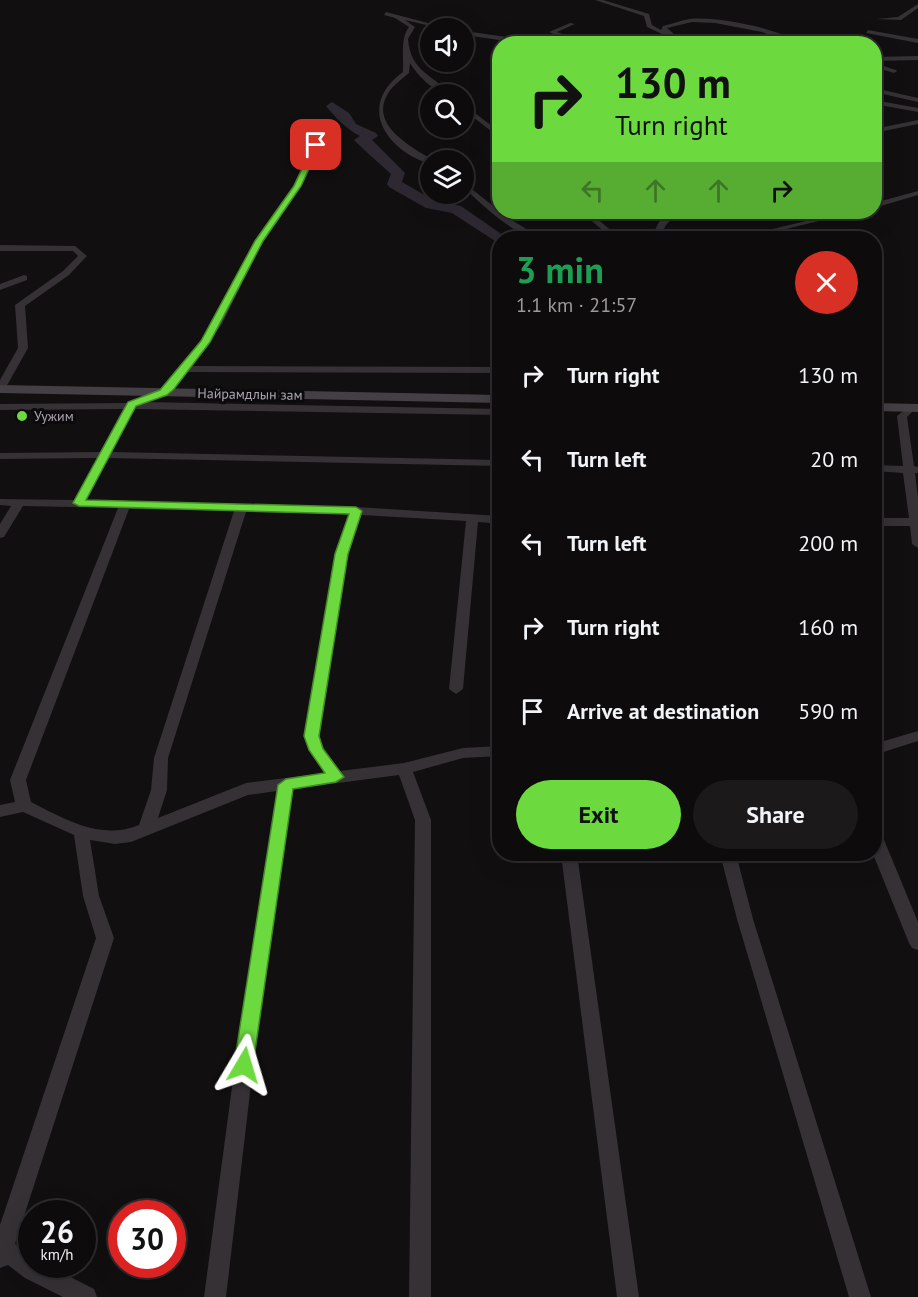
<!DOCTYPE html>
<meta charset="utf-8">
<style>
:root{--surface:#0d0b0c;--page:#1b191a;--text:#f1f3f6;--muted:#9a9b9d;--line:#2d2b2d;--accent:#6cd93f}
body{margin:0;font-family:"PT Sans",sans-serif;background:var(--page);color:var(--text);height:100vh;display:flex;flex-direction:column;font-size:22px;white-space:nowrap}
*{box-sizing:border-box;margin:0}
p{font-size:20px;color:var(--muted)}
.icon{flex:none;width:33px;height:33px;fill:none;stroke:currentColor;stroke-width:2;stroke-linecap:round;stroke-linejoin:round}
.map{position:relative;flex:1;overflow:hidden}
.side{position:absolute;left:492px;top:231px;width:390px;height:630px;display:flex;flex-direction:column;background:var(--surface);border-radius:24px;box-shadow:0 6px 24px #0002,0 0 0 2px var(--line)}
.side>*{flex:none}
.banner{position:absolute;left:492px;top:36px;width:390px;height:183px;border-radius:24px;box-shadow:0 6px 24px #0002,0 0 0 2px var(--line);background:#6cd93f;color:#111;overflow:hidden}
.buttons{position:absolute;left:420px;top:18px;display:grid;gap:12px}
.buttons a{display:grid;place-items:center;width:54px;height:54px;border-radius:50%;background:var(--surface);box-shadow:0 6px 24px #0002,0 0 0 2px var(--line);font-size:30px}
.speed{position:absolute;left:18px;top:1200px;display:flex;gap:12px;font-size:30px;font-weight:700;text-align:center}
.speed>*{display:grid;place-content:center;width:78px;height:78px;border-radius:50%;background:var(--surface);box-shadow:0 6px 24px #0002,0 0 0 2px var(--line);line-height:1}
.speed small{font-size:15px;font-weight:400}
.speed .limit{border:9px solid #d22;background:#fff;color:#111}
.pin{position:absolute;display:grid;place-items:center;width:51px;height:51px;color:#fff;margin:-26px;border-radius:12px;box-shadow:0 3px 9px #0006}
.me{position:absolute;width:66px;margin:-33px;rotate:7deg;stroke-linejoin:round;filter:drop-shadow(0 0 4px #0008)}
.turn{display:flex;align-items:center;gap:21px;height:126px;padding:0 24px;font-size:27px}
.turn .icon{width:78px;height:78px;stroke-width:2.5}
.turn b{display:block;font-size:42px;line-height:51px}
.lanes{display:flex;align-items:center;height:57px;padding:0 24px;background:#0003;justify-content:center;gap:30px;direction:ltr}
.lanes .off{opacity:.35}
.round{display:grid;place-items:center;flex:none;width:63px;height:63px;border-radius:32px;background:var(--page)}
.summary{display:flex;align-items:center;justify-content:space-between;height:102px;padding:0 24px}
h1{font-size:36px;font-weight:700;line-height:45px;color:#1e9e55}
.action{display:flex;gap:12px;margin-top:auto;padding:12px 24px}
.action a{flex:1;height:69px;border-radius:36px;background:var(--accent);color:#111;font-size:24px;font-weight:700;line-height:69px;text-align:center}
.action a+a{background:var(--page);color:var(--text)}
ul{padding:0;list-style:none}
li{display:flex;align-items:center;gap:18px;height:84px;padding:0 24px}
li div{flex:1}
li b{display:block;font-size:22px}
li em{font-style:normal}
.map>svg:first-child{display:block}
.lines{fill:none;stroke-linecap:round;stroke-linejoin:round}
.river{fill:#2d2832;fill-rule:evenodd}
.street{fill:#353135;fill-rule:evenodd}
.secondary{fill:#443f45;fill-rule:evenodd}
.route{fill:#6cd93f;stroke:#468d29;stroke-width:1.5}
.poi-dot{fill:#6cd93f;stroke:#0b0b0b;stroke-width:2}
.labels{text-anchor:middle;dominant-baseline:central;stroke-width:6;stroke-linejoin:round;paint-order:stroke}
.far-street-label{font-size:14px;fill:#aca2b0;stroke:#0b0b0b}
.far-poi-label{font-size:14px;fill:#aca2b0;stroke:#0b0b0b;text-anchor:start}
</style>
<div class="map">
<svg width="918" height="1297" viewBox="0 0 918 1297">
<rect width="100%" height="100%" fill="#110f10"/>
<g class="lines">
<path class="river" d="M332 102 349 113 356 124 376 133 378 136 372 140 405 173 402 182 435 201 461 206 507 238H500V243L495 241 452 213 426 208 389 187 387 184 391 174C378 162 365 151 354 140L360 136C346 129 336 118 326 106Z"/>
<g class="street">
<path d="M595 0H603L649 14 652 25 661 30 663 26C672 24 681 20 690 19 716 16 779 28 800 44H792L762 32 715 23 692 22 667 28 676 36 692 44H683L647 27 644 16Z"/>
<polygon points="918,4 918,8 901,20 876,19 898,17"/>
<path d="M386 12 447 28H439L405 20 415 27 408 39C411 73 433 74 450 94 435 94 417 75 410 63L409 73C403 78 396 83 391 89 365 123 410 146 433 160H430V164C386 150 356 106 403 72 404 58 400 38 409 27L395 18 384 15Z"/>
<polygon points="570,23 575,24 557,32 588,44 578,44 549,32"/>
<polygon points="868,30 918,39 918,43 866,33"/>
<polygon points="464,31 543,42 546,44 527,44 464,35"/>
<polygon points="918,56 918,60 874,61 874,57"/>
<polygon points="874,63 896,70 897,71 894,73 874,67"/>
<polygon points="874,88 918,98 918,102 874,92"/>
<polygon points="874,100 918,108 918,112 874,104"/>
<polygon points="464,105 500,132 500,138 464,110"/>
<polygon points="918,120 918,124 874,133 874,129"/>
<path d="M320 133 323 135 301 186 263 241 222 324 191 366 500 367V373L186 372 168 394 145 402 500 409V415L134 409 111 452 500 460V466L108 458 86 501 356 507 500 516V524L478 522 463 689 456 694 449 689 466 521 361 515 347 554 319 736 324 748 340 771 404 763 463 748 500 746V756L463 758 413 772 431 820V1297H409L415 820 399 775 293 789 256 1042 226 1297H204L238 1042 277 791 248 795 131 842 115 844 90 840 99 896 114 938 15 1244 32 1256V1264H45L94 1289 97 1297H63L25 1278 8 1265 0 1268V1225L96 938 83 896 74 835 23 812 0 817V805L15 802 10 780 118 508 23 506 4 537 0 538V524L11 506 0 505V499L75 500 97 458 0 459V453L100 452 123 409 0 410V404L127 403 160 390 167 384 213 324 255 241 293 186 317 135ZM129 509 234 511 154 758 151 790 139 825C101 841 65 819 31 802L26 780ZM246 512 349 514 335 554 305 736 310 750 325 773 246 783 158 818 167 790 168 758Z"/>
<path d="M464 183 510 219 541 238C515 238 483 205 464 188Z"/>
<polygon points="918,191 918,195 874,208 874,203"/>
<polygon points="581,212 589,212 620,238 612,238"/>
<polygon points="670,212 678,212 666,225 659,238 651,238 659,222"/>
<polygon points="844,212 856,212 748,238 735,238"/>
<polygon points="0,245 75,246 87,256 69,275 25,306 28,348 5,389 0,392 0,380 18,348 15,305 63,271 78,256 73,251 0,251"/>
<polygon points="24,275 27,276 27,280 0,290 0,284"/>
<polygon points="911,405 916,408 907,417 914,466 918,467 918,473 915,473 918,498 918,548 912,544 910,526 874,526 874,518 909,518 903,473 874,471 874,465 903,466 897,416"/>
<polygon points="918,731 918,741 874,755 874,744"/>
<polygon points="874,829 880,831 882,835 918,922 918,950 912,948 909,943 873,854"/>
<polygon points="561,854 577,854 639,1297 617,1297"/>
<polygon points="720,854 736,854 753,919 871,1297 849,1297 737,919"/>
</g>
<g class="secondary">
<polygon points="0,385 500,395 500,403 0,393"/>
<polygon points="874,403 918,404 918,412 874,411"/>
</g>
</g>
<polygon class="route" points="314,143 320,145 301,186 263,241 210,342 174,389 167,395 136,406 86,500 356,507 362,511 348,554 319,736 323,749 344,777 336,782 293,789 253,1065 250,1071 244,1074 237,1071 234,1065 278,785 286,779 325,773 309,750 304,736 335,554 349,514 79,506 73,503 128,402 160,390 201,341 255,241 294,186"/>
<circle class="poi-dot" cx="22" cy="416" r="6"/>
<g class="labels">
<g class="far-street-label">
<text transform="translate(250 394) rotate(1)">Найрамдлын зам</text>
</g>
<g class="far-poi-label">
<text x="34" y="416">Уужим</text>
</g>
</g>
</svg>
<div class="buttons">
<a><svg class="icon" aria-label="sound" viewBox="0 0 24 24"><path d="M4 9h4l5-4v14l-5-4H4zM17 9q2 3 0 6"/></svg></a>
<a><svg class="icon" aria-label="search" viewBox="0 0 24 24"><circle cx="10" cy="10" r="6"/><path d="M15 15l6 6"/></svg></a>
<a><svg class="icon" aria-label="layers" viewBox="0 0 24 24"><path d="M12 4l9 5-9 5-9-5zM3 14l9 5 9-5"/></svg></a>
</div>
<div class="speed"><div>26<small>km/h</small></div><div class="limit">30</div></div>
<div class="pin" style="left:316px;top:145px;background:#d93025"><svg class="icon" aria-label="arrive" viewBox="0 0 24 24"><path d="M6 21V4h12l-3 4 3 4H6"/></svg></div>
<svg class="me" style="left:244px;top:1065px" viewBox="-20 -20 40 40"><path d="M0-17L14 15 0 8-14 15z" fill="#6cd93f" stroke="#fff" stroke-width="4"/></svg>
<div class="banner">
<div class="turn"><svg class="icon" aria-label="right" viewBox="0 0 24 24"><path d="M7 20v-9h11M14 6l5 5-5 5"/></svg><div><b>130 m</b>Turn right</div></div>
<div class="lanes"><svg class="icon off" aria-label="left" viewBox="0 0 24 24"><path d="M17 20v-9H6M10 6l-5 5 5 5"/></svg><svg class="icon off" aria-label="ahead" viewBox="0 0 24 24"><path d="M12 20V5M6 11l6-6 6 6"/></svg><svg class="icon off" aria-label="ahead" viewBox="0 0 24 24"><path d="M12 20V5M6 11l6-6 6 6"/></svg><svg class="icon" aria-label="right" viewBox="0 0 24 24"><path d="M7 20v-9h11M14 6l5 5-5 5"/></svg></div>
</div>
<section class="side">
<div class="summary"><div><h1>3 min</h1><p>1.1 km · 21:57</p></div><a class="round" style="background:#d93025;color:#fff"><svg class="icon" aria-label="close" viewBox="0 0 24 24"><path d="M6 6l12 12M18 6L6 18"/></svg></a></div>
<ul>
<li><svg class="icon" aria-label="right" viewBox="0 0 24 24"><path d="M7 20v-9h11M14 6l5 5-5 5"/></svg><div><b>Turn right</b></div><em>130 m</em></li>
<li><svg class="icon" aria-label="left" viewBox="0 0 24 24"><path d="M17 20v-9H6M10 6l-5 5 5 5"/></svg><div><b>Turn left</b></div><em>20 m</em></li>
<li><svg class="icon" aria-label="left" viewBox="0 0 24 24"><path d="M17 20v-9H6M10 6l-5 5 5 5"/></svg><div><b>Turn left</b></div><em>200 m</em></li>
<li><svg class="icon" aria-label="right" viewBox="0 0 24 24"><path d="M7 20v-9h11M14 6l5 5-5 5"/></svg><div><b>Turn right</b></div><em>160 m</em></li>
<li><svg class="icon" aria-label="arrive" viewBox="0 0 24 24"><path d="M6 21V4h12l-3 4 3 4H6"/></svg><div><b>Arrive at destination</b></div><em>590 m</em></li>
</ul>
<div class="action"><a>Exit</a><a>Share</a></div>
</section>
</div>
